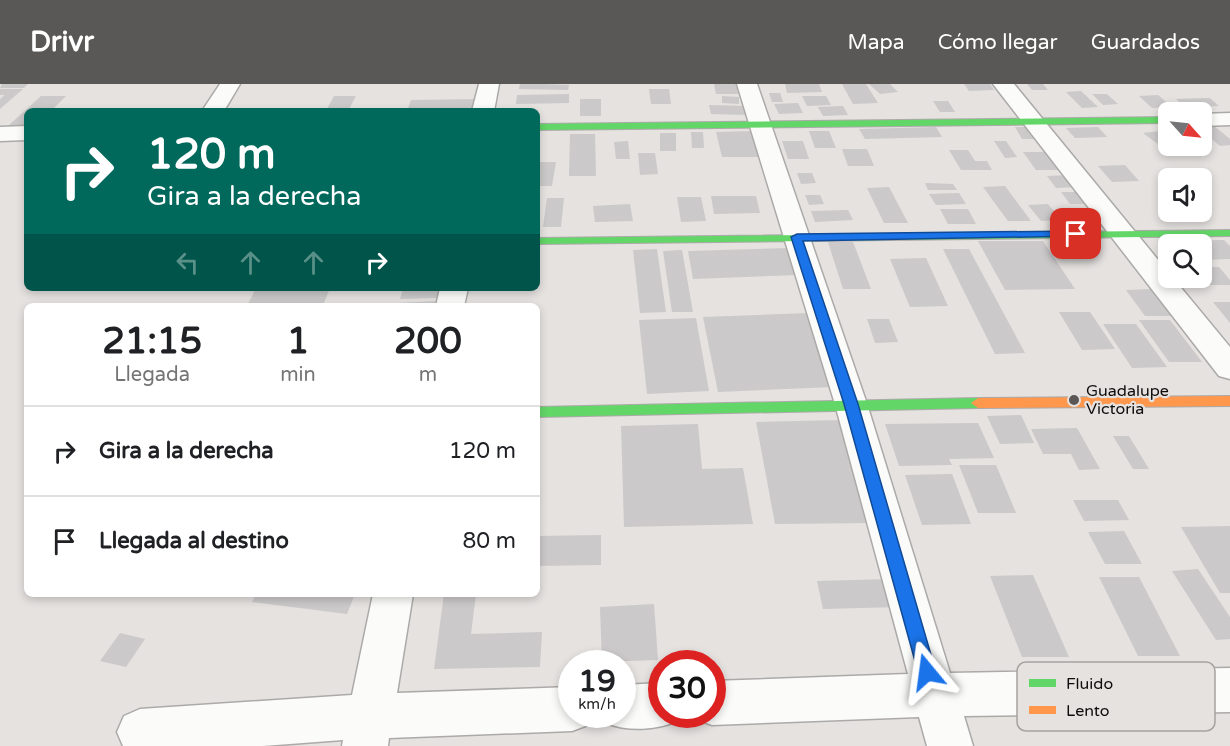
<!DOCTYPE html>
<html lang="es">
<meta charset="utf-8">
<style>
:root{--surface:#fff;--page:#f2f2f2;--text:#202124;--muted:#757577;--line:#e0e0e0;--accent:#595856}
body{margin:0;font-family:"Varela Round",sans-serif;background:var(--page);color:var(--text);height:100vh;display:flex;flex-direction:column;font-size:22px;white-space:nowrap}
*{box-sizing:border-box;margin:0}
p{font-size:20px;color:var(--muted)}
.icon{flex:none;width:33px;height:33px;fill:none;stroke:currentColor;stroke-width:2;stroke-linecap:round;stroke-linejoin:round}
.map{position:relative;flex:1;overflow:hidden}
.details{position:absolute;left:24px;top:219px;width:516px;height:294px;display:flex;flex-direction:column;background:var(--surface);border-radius:9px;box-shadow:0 3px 9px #0003}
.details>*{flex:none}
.banner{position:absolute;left:24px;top:24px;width:516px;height:183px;border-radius:9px;box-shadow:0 3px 9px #0003;background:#00695c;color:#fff;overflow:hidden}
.needle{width:39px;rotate:117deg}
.buttons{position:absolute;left:1158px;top:18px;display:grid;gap:12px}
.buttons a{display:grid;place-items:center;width:54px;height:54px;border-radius:9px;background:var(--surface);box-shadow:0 3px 9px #0003;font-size:30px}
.speed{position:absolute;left:558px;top:566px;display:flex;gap:12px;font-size:30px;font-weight:700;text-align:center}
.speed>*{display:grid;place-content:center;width:78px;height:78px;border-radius:50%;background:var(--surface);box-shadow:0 3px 9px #0003;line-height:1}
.speed small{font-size:15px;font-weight:400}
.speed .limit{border:9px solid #d22;background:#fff;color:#111}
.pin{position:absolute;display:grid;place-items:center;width:51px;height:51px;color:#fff;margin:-26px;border-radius:12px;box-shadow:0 3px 9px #0006}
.me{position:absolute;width:66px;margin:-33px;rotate:344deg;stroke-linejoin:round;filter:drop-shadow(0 0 4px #0008)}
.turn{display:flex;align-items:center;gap:21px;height:126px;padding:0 24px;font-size:27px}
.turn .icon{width:78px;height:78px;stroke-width:2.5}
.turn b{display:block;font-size:42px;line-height:51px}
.lanes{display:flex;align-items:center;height:57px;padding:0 24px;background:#0003;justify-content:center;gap:30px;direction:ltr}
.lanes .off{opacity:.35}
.eta{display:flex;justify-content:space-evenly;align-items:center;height:102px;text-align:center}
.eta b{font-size:36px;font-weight:700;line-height:42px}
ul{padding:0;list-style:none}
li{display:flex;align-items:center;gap:18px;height:90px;padding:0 24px;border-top:2px solid var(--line)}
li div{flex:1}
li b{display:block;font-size:22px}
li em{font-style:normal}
header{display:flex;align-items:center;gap:36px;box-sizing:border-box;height:84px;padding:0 30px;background:var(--accent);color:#fff}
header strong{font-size:28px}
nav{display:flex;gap:33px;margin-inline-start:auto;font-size:21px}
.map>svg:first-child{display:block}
.building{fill:#cbc9c9}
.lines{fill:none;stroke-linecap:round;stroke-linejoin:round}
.street-casing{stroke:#acaaa9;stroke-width:3}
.fast-casing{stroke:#acaaa9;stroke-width:2}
.slow-casing{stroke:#acaaa9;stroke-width:2}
.street{fill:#fbfbfa;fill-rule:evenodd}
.fast{fill:#63d668;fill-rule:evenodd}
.slow{fill:#ff974d;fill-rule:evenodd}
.route{fill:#1a73e8;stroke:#114b97;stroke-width:1.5}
.poi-dot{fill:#595856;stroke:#e6e2df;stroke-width:2}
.labels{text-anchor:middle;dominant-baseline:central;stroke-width:4.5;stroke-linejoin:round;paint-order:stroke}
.poi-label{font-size:16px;fill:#0e0d0c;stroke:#e6e2df;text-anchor:start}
.key{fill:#e6e2df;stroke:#a5a2a0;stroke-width:1.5}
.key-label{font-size:16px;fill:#0e0d0c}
</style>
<header>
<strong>Drivr</strong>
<nav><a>Mapa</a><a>Cómo llegar</a><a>Guardados</a></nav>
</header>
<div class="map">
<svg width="1230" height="662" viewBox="0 0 1230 662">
<rect width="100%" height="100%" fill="#e5e2e0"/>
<g class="building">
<polygon points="2,0 28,0 24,4 0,4"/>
<polygon points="520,0 542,0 569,1 568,6 519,5"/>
<polygon points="714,0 736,0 738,10 716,10"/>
<polygon points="785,0 819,0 822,8 787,9"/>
<polygon points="842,0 866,0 878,19 853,20"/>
<polygon points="869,0 890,0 898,8 880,10"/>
<polygon points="964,0 990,0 994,6 969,7"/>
<polygon points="1027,0 1043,0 1048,6 1032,6"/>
<polygon points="0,5 23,5 0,25 0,15 5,11 0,11"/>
<polygon points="649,5 669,5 671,20 651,20"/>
<polygon points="1081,7 1098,23 1082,24 1066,8"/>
<polygon points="769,9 780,9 783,18 772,18"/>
<polygon points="569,10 569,19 516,20 517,11"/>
<polygon points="1092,10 1107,10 1118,20 1103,21"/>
<polygon points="1158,11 1172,23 1152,24 1139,12"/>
<polygon points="41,12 66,12 51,27 27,27 27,42 8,42"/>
<polygon points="334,12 356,12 348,27 326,27"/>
<polygon points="722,12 739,13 739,20 722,19"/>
<polygon points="802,12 826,12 831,21 807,22"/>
<polygon points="1210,14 1219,22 1185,23 1176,15"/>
<polygon points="479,15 476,27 407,27 411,16"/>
<rect x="580" y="15" width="21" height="17"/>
<polygon points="933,17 948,17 955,28 940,28"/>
<polygon points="798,19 803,29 779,30 774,20"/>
<polygon points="709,21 746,22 747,31 711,30"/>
<polygon points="843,22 848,31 823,32 818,23"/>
<polygon points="1208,37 1230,55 1230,61 1220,62 1202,47 1202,38"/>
<polygon points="936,43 942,53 865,55 859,45"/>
<polygon points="1015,43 1029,43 1038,55 1022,55"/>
<polygon points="1098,43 1107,53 1075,54 1066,44"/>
<polygon points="1168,46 1168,62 1202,62 1202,56 1212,63 1170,69 1143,49"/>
<polygon points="754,47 761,73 722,73 716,48"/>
<polygon points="809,47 829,47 836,64 815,64"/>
<polygon points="691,48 703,48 704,64 692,64"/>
<rect x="660" y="49" width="16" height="18"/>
<polygon points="570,50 595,50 596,92 569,92"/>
<polygon points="628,57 630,75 616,75 614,58"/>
<polygon points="782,57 803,57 809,75 788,75"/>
<polygon points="994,57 1006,57 1017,73 1005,74"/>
<polygon points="842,65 867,65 874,82 848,82"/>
<polygon points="949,66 968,66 975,77 987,77 992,86 961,86"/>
<polygon points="1023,68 1051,68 1064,86 1036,86"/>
<polygon points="638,69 655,69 658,90 640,91"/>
<polygon points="537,78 556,78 552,102 537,102"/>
<polygon points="1125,81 1139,97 1112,98 1098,82"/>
<polygon points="797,89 812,89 816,99 801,100"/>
<polygon points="1069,91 1078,103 1056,104 1047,92"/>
<polygon points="925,99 953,100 957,106 928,106"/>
<polygon points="1005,102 1031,137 1008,137 983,103"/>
<polygon points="889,103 908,139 884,139 867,104"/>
<polygon points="1061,108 1083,108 1091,120 1070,120"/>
<polygon points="959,109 966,120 936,121 929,110"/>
<polygon points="805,111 820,111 824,120 809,121"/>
<polygon points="711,112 756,112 760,129 714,130"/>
<polygon points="677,113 701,113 706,137 681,138"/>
<polygon points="547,114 564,114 561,143 543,143"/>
<polygon points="630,120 633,137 595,138 593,122"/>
<polygon points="1048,120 1061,136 1041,137 1028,121"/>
<polygon points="940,125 968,125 976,140 948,140"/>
<polygon points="1097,125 1106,136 1076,138 1067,126"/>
<polygon points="848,126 853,136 815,138 811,127"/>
<polygon points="1224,156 1230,162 1230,175 1202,176 1202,160 1168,160 1168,171 1157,157"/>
<polygon points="978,157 1043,157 1075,205 1005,206"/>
<polygon points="828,158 853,158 871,205 843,205"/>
<polygon points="789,164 798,191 693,195 688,167"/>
<polygon points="657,165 666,228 640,229 633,166"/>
<polygon points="943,165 969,165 1025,269 995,270"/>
<polygon points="682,166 693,228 672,228 663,167"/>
<polygon points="926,174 948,222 910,223 890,175"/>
<polygon points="1202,183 1219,183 1230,196 1230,201 1197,201 1191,194 1202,194"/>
<polygon points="256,204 330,204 324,219 248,220"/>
<polygon points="442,204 441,214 400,215 403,205"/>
<polygon points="1151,205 1171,232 1145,232 1126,206"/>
<polygon points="436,217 435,222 378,222 378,220"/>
<polygon points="1213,218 1230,218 1230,239"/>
<polygon points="1059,228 1090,228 1115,265 1082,266"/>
<polygon points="808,229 833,303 718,308 703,233"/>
<polygon points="696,234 709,307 647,310 639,236"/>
<polygon points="867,235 889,235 898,258 875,259"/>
<polygon points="1139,236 1170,236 1202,278 1169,278"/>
<polygon points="1103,240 1136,240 1167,283 1132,284"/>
<polygon points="1021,331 1034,359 1000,360 987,332"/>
<polygon points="843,336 873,439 775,440 756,338"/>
<polygon points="978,339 994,374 949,375 952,381 899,382 885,340"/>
<polygon points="698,340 702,385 743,384 753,440 624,443 621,342"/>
<polygon points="1077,344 1100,385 1079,386 1071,370 1043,370 1031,345"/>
<polygon points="1113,352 1129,352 1149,385 1133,385"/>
<polygon points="959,381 996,381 1016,429 978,429"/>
<polygon points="952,390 971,440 922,441 905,391"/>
<polygon points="1073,416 1118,416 1129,436 1084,437"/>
<polygon points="1230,442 1230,509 1220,509 1181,443"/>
<polygon points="1124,447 1142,480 1105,480 1088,448"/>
<polygon points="601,451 601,481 537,482 537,452"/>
<polygon points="1198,485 1230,533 1230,555 1216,556 1172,487"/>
<polygon points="1033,491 1069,573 1022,573 990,492"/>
<polygon points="1099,493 1139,493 1180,572 1138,572"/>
<polygon points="890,495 898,523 823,525 817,497"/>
<polygon points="256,510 355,510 347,530 252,518"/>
<polygon points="444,510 476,510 471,550 542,548 540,583 434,585"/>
<polygon points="654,520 658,576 602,578 600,523"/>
<polygon points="120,549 145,555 126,583 100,577"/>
</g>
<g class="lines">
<g class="street-casing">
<g id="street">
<polygon points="220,0 240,0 224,27 202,27"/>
<polygon points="479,0 499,0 494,27 472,27"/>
<polygon points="737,0 757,0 867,320 950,589 1230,584 1230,628 964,632 973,662 927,662 919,633 712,641 696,635 694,630 712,630 712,597 908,590 835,320"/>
<polygon points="993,0 1014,0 1168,188 1168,194 1173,194 1230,263 1230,295 1219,292"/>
<polygon points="1230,29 1230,41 1202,42 1202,30"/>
<polygon points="27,42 27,56 0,57 0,43"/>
<polygon points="440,204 468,204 464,222 436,222"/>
<polygon points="373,510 413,510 397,609 572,603 572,630 592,630 588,641 572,647 389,654 388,662 342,662 343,656 263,662 123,662 117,648 124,632 140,625 352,611"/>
<path d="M662 599V630H680L678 637C655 646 629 648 606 639L603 630H622V601Z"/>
</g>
</g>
<g class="fast-casing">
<g id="fast">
<polygon points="1168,33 1168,39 537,46 537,40"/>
<polygon points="1230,146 1230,152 537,160 537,154"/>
<polygon points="978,314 985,319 978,324 537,333 537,323"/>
</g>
</g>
<g class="slow-casing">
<polygon id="slow" points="1230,312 1230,322 978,324 971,319 978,314"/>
</g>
<use href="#street" class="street"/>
<use href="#fast" class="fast"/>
<use href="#slow" class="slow"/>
</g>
<polygon class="route" points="1076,147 1082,150 1080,152 803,157 858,320 936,588 933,595 927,597 920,595 918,588 844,320 791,153 797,150"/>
<circle class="poi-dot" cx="1074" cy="316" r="6"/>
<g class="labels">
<g class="poi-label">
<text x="1086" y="307">Guadalupe<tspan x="1086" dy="18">Victoria</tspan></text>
</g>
</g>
<rect x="1017" y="578" width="198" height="69" rx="9" class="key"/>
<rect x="1029" y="595" width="27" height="8" fill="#63d668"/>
<rect x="1029" y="622" width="27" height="8" fill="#ff974d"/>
<g class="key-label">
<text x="1066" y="605">Fluido</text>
<text x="1066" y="632">Lento</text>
</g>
</svg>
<div class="buttons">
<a><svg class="needle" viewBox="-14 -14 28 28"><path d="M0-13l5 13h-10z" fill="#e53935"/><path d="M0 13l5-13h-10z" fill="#757577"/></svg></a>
<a><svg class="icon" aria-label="sound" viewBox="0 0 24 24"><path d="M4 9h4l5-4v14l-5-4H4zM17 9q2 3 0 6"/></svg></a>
<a><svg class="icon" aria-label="search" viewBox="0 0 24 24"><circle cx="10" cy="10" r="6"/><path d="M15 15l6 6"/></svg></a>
</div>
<div class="speed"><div>19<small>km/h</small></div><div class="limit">30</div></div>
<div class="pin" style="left:1076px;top:150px;background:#d93025"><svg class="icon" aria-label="arrive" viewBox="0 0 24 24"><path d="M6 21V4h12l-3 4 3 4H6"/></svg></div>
<svg class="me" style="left:927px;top:588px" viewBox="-20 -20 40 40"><path d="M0-17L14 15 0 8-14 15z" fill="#1a73e8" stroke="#fff" stroke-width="4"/></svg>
<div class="banner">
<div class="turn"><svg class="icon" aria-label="right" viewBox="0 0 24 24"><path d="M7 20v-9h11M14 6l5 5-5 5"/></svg><div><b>120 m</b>Gira a la derecha</div></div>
<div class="lanes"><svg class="icon off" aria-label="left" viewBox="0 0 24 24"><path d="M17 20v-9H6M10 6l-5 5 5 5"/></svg><svg class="icon off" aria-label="ahead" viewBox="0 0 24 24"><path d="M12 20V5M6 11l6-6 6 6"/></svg><svg class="icon off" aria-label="ahead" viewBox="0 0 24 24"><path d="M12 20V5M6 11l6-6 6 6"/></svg><svg class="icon" aria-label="right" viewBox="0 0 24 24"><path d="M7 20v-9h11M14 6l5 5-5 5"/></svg></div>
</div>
<section class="details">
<div class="eta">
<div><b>21:15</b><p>Llegada</p></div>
<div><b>1</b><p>min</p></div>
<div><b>200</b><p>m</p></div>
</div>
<ul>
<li><svg class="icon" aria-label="right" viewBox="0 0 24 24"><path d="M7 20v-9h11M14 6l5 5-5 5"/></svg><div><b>Gira a la derecha</b></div><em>120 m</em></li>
<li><svg class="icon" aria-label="arrive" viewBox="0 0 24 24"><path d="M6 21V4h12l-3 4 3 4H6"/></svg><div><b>Llegada al destino</b></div><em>80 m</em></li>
</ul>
</section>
</div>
